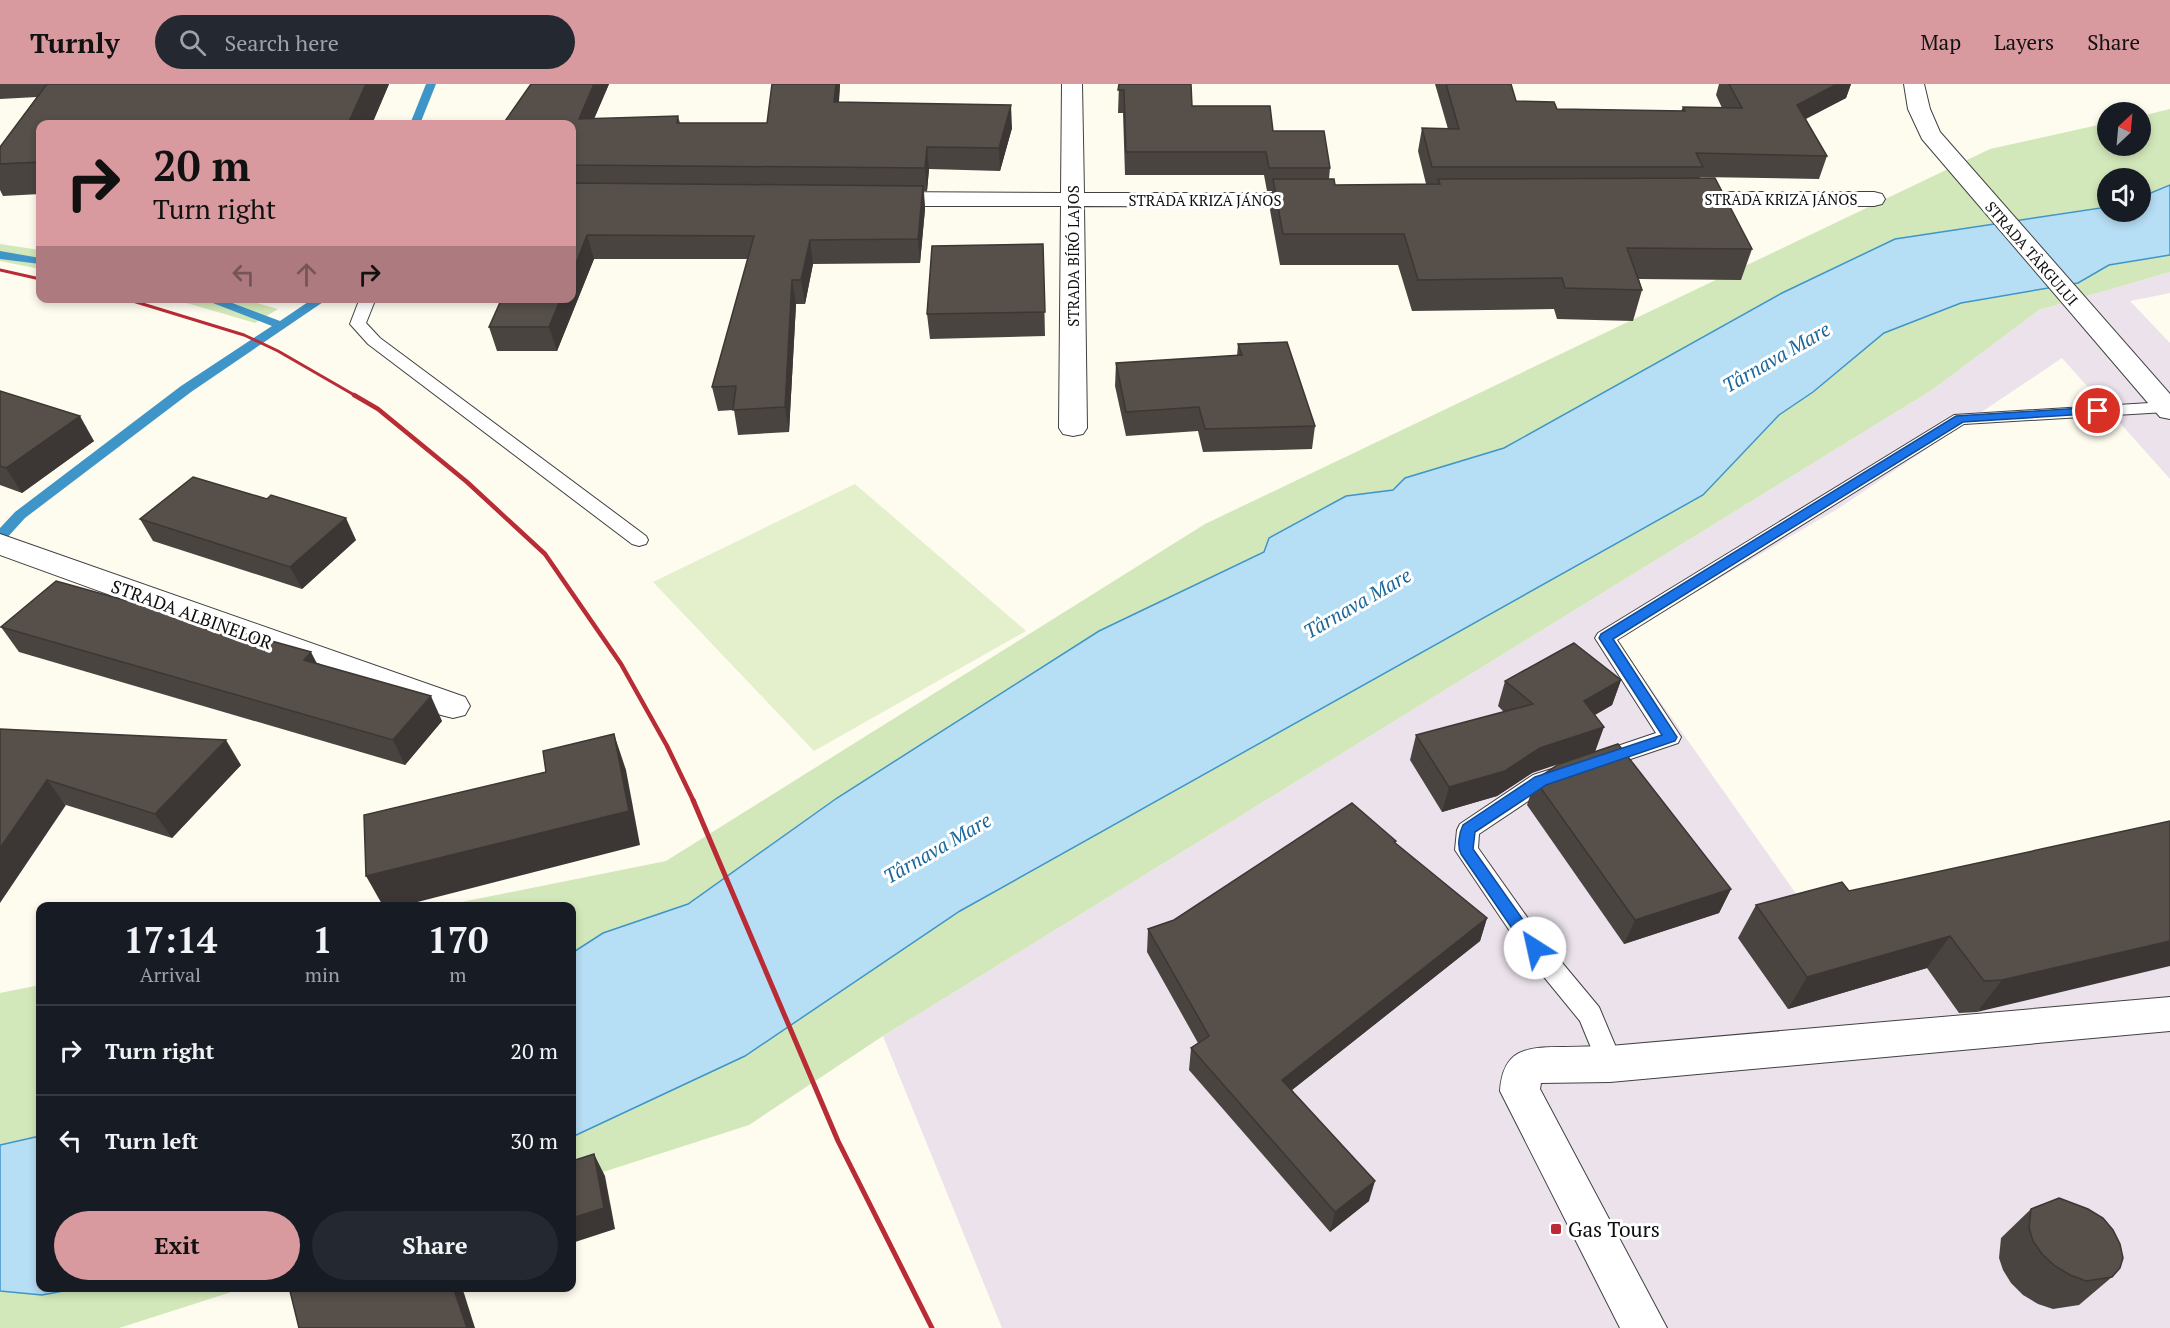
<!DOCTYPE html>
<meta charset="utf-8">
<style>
:root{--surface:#171b24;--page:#242831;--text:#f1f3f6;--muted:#9ea1a6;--line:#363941;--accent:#d8999f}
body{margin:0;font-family:"PT Serif",serif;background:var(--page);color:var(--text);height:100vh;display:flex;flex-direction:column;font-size:22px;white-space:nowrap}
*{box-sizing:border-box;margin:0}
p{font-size:20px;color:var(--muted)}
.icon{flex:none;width:33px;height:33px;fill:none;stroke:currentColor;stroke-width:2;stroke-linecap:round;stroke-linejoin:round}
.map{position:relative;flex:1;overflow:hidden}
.sheet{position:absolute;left:36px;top:818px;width:540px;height:390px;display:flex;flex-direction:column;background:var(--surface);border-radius:12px;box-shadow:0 3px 9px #0003}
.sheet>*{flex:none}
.guide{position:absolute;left:36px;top:36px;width:540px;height:183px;border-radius:12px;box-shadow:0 3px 9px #0003;background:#d8999f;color:#111;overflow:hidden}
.needle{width:39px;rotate:26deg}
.controls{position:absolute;left:2097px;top:18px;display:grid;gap:12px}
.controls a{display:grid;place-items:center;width:54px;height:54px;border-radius:50%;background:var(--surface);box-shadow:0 3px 9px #0003;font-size:30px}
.pin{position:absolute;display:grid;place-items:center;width:51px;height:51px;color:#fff;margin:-26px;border:3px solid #fff;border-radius:50%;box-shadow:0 2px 6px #0007}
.me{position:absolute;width:66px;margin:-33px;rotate:325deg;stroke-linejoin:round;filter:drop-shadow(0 0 4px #0008)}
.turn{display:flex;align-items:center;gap:21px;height:126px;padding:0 18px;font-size:27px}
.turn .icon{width:78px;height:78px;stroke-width:2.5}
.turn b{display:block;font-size:42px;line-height:51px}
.lanes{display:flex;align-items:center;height:57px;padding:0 18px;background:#0003;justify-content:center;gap:30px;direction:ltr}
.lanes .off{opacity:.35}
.eta{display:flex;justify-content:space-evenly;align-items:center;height:102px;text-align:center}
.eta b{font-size:36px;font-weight:800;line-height:42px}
.primary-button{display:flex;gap:12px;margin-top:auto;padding:12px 18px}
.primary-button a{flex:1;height:69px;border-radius:36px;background:var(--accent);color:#111;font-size:24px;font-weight:800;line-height:69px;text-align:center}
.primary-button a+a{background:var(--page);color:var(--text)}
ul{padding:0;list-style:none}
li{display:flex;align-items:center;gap:18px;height:90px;padding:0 18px;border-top:2px solid var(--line)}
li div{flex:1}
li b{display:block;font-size:22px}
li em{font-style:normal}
header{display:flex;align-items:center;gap:36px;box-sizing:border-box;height:84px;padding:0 30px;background:var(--accent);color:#111}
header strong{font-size:28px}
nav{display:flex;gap:33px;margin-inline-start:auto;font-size:21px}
.search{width:420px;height:54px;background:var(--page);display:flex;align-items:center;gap:15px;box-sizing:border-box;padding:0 21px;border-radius:33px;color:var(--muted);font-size:22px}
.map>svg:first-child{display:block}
.industrial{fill:#ebe2ec}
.green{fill:#d3e8ba}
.pitch{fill:#e4efcb}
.water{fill:#b6def4;stroke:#3f95c8;stroke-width:1.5}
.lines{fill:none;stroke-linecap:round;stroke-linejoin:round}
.stream{fill:#3f95c8;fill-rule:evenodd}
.service-casing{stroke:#414141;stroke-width:2}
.minor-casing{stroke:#414141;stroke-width:2}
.service{fill:#fff;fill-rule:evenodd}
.minor{fill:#fff;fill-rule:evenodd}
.rail-far2{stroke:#b92b35;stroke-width:3}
.rail-far1{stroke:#b92b35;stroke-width:4.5}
.rail{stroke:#b92b35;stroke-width:5}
.wall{fill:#4a4440}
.shaded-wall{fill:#3c3734}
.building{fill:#564f4a;stroke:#3c3734;stroke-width:1.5}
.route{fill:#1a73e8;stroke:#114b97;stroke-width:1.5}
.poi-dot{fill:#b92b35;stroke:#fff;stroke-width:2}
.labels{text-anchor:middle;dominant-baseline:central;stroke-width:6;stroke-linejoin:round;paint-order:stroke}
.far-street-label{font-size:15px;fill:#0e0e0e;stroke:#fff}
.street-label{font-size:18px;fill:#0e0e0e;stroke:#fff}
.water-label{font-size:20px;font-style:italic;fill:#1b679b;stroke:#fff}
.near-poi-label{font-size:21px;fill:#0e0e0e;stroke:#fff;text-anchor:start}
</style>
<header>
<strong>Turnly</strong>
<div class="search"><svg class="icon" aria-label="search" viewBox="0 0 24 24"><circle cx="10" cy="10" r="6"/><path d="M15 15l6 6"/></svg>Search here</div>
<nav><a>Map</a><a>Layers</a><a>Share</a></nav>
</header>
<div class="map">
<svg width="2170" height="1244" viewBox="0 0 2170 1244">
<rect width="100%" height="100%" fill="#fefbef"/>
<polygon class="industrial" points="2170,188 2170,209 2130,217 2170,259 2170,395 2062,274 1839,424 1616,555 1804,821 2170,749 2170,1244 1002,1244 883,952 1932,306 2039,226"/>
<g class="green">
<polygon points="2170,25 2170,101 2141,113 2140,94 2108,94 2107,123 1895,155 1782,209 1504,364 1405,394 1393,406 1346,412 1269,453 1265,468 1099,547 837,714 688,820 603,849 572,869 572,822 442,822 666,777 1205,440 1990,65 2107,39 2108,62 2140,62 2141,32"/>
<polygon points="0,160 40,166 40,185 0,177"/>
<polygon points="2170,171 2170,188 2039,226 1932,306 883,952 749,1041 572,1098 572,1053 745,972 960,827 1703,411 1779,331 1813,308 1884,249 1961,219 2078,199 2109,181"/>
<polygon points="173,215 243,215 278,225 255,239"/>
<polygon points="40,901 40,1052 0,1061 0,909"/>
<polygon points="85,1203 247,1203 119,1244 0,1244 0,1207 42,1211"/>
</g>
<polygon class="pitch" points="855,400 1026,547 814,667 653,498"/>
<g class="water">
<polygon points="2170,101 2170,171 2109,181 2078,199 1961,219 1884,249 1813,308 1779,331 1703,411 960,827 745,972 572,1053 572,869 603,849 688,820 837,714 1099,547 1264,468 1269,454 1346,412 1393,406 1405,394 1504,364 1782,209 1895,155 2107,123 2108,128 2140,128 2141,113"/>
<polygon points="40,1052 40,1203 85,1203 42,1211 0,1207 0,1061"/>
</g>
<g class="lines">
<g class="stream">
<polygon points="426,0 436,0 420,40 410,40"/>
<polygon points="0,167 40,174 40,180 0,175"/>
<polygon points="200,214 219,214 280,237 314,214 329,214 191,308 25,434 5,456 0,458 0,444 15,428 181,302 272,242"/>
</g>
<g class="service-casing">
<g id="service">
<polygon points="360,214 376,214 366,239 380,254 646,452 648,456 646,460 639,462 632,460 368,260 350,240"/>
<polygon points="2166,318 2170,319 2170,327 2166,328 1964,340 1617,556 1681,653 1678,659 1607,683 1599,685 1591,683 1588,677 1591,671 1656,649 1595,554 1598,549 1954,331"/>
<polygon points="1558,683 1566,685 1569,691 1566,697 1549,703 1479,750 1478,764 1544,857 1599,923 1623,980 1619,988 1610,991 1601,988 1580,937 1526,871 1455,766 1457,746 1460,740 1533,691"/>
</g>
</g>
<g class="minor-casing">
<g id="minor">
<polygon points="1062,0 1082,0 1084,109 1314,109 1322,111 1325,116 1322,121 1314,123 1084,122 1087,344 1083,350 1073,352 1063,350 1059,344 1061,122 880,122 872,120 869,115 872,110 880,108 1061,109"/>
<polygon points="1904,0 1924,0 1930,25 1940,48 2170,310 2170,335 2160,333 1922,55 1908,25"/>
<polygon points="1681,108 1874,108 1882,110 1885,115 1882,120 1874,122 1681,122 1673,120 1670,115 1673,110"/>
<polygon points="0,450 465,613 470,622 465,631 453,634 441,631 0,471"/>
<path d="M2170 913V947L1610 998 1541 999 1540 1005 1667 1244H1620L1500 1007C1503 965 1526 963 1563 963 1578 963 1594 962 1610 962Z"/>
</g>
</g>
<use href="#service" class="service"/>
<use href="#minor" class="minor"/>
<g class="rail-far2">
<polyline points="0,186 40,195"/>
<polyline points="123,214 244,251 278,267 356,312"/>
</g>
<polyline class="rail-far1" points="354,311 378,325 467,398 545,470 621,580 667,662 694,718"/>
<polyline class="rail" points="693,716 838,1057 932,1244"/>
</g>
<g class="wall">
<polygon points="0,0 389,0 372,40 40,40 40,110 3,112 0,106 0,63 37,13 0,15"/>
<polygon points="531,0 609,0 594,35 678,32 680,39 767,39 840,0 839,18 1012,44 1000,87 929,85 927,107 924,107 925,125 920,179 813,180 805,220 796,220 789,348 738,351 734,326 718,327 712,303 748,175 594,175 557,267 497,267 489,243 572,214 572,40"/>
<polygon points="1119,0 1273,47 1330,84 1329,95 1335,101 1426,100 1418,67 1422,44 1448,45 1435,0 1511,0 1516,17 1557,25 1681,27 1683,23 1722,24 1716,11 1719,0 1851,0 1846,14 1806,35 1827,72 1819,95 1700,93 1700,94 1752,165 1741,196 1639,195 1642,206 1633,237 1557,235 1554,225 1412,227 1398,181 1280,181 1270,126 1272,107 1267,107 1264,91 1125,91 1123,29 1118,29"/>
<polygon points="1043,160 1045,252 930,255 927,230"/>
<polygon points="1238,260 1315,342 1312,365 1203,368 1198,347 1126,352 1115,302 1116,279 1237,272"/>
<polygon points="0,307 94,357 22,409 0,401"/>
<polygon points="267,415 356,456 302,505 153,457 140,435"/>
<polygon points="1,543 318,579 442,637 405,681 19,568"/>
<polygon points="1621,596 1612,621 1595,631 1532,689 1497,712 1442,728 1410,676 1416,651 1504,628 1498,622 1505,597"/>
<polygon points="0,645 241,681 172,754 66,721"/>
<polygon points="1535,696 1731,805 1719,829 1624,860 1527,721"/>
<polygon points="2170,737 1977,928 1959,929 1927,884 1788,925 1738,854 1756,821 1849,807"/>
<polygon points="1396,757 1395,759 1487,834 1480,857 1292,1006 1369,1117 1330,1148 1189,986 1191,964 1198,959 1147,868 1148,845"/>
<polygon points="2031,1125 2112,1193 2079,1221 2053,1225 2038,1220 2023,1211 2011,1199 2003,1186 1999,1174 2001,1154"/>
</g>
<g class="shaded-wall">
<polygon points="366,0 389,0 372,40 348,40"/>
<polygon points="594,0 609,0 584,58 579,35"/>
<polygon points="836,0 840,0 837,41 834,18"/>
<polygon points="1837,0 1851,0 1846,14 1789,43 1797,21"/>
<polygon points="1011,21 1012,44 1000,87 999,64"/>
<polygon points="927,63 929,85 927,107 925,84"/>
<polygon points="923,102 925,125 920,179 918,155"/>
<polygon points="587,151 594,175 557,267 549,243 561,214 572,214 572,190"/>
<polygon points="810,156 813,180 805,220 801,196"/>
<polygon points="792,196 796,220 789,348 785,323"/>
<polygon points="80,332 94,357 22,409 6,384"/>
<polygon points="346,434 356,456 302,505 290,483"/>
<polygon points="311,568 324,593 304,576"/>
<polygon points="1621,596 1612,621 1575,642 1584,617"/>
<polygon points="431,612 442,637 405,681 393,656"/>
<polygon points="1604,643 1595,668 1532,689 1497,712 1442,728 1449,703 1540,664"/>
<polygon points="614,650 626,686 640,761 402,822 383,822 366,792"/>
<polygon points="226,656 241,681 172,754 155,730"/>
<polygon points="47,696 66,721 0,819 0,764"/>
<polygon points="1731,805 1719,829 1624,860 1635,836"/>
<polygon points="1487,834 1480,857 1278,1017 1282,996"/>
<polygon points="1950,852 1927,884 1788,925 1807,893"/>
<polygon points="2170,857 2170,882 1977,928 2002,896"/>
<polygon points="594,1070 605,1092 615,1145 572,1159 572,1134"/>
<polygon points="1375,1097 1369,1117 1330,1148 1335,1128"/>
<polygon points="453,1203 462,1203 475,1244 467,1244"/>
</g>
<g class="building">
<polygon points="47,0 366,0 348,40 40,40 40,78 0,80 0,63"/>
<polygon points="531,0 594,0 579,35 678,32 677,39 767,39 772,0 836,0 834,18 1011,21 999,64 927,63 925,84 572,81 572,40 503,40"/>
<polygon points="1119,0 1191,0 1192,22 1270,22 1273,47 1324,47 1330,84 1269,84 1266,68 1126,68 1124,6 1118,6"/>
<polygon points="1446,0 1511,0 1516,17 1554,18 1557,25 1685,27 1683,23 1742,24 1729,0 1837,0 1797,21 1827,72 1696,69 1703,83 1432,83 1422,44 1459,45"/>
<polygon points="1715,94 1752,165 1627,164 1642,206 1565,204 1562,194 1418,196 1404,150 1283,150 1273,95 1334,95 1335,101 1440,100 1438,95"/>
<polygon points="572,99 923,102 918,155 810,156 801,196 792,196 785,323 733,326 736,302 712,303 754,152 587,151 572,190"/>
<polygon points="1043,160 1045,228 927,230 932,162"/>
<polygon points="502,214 561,214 549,243 489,243"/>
<polygon points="1287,258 1315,342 1205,345 1199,323 1126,328 1116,279 1242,271 1238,260"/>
<polygon points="0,307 80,332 6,384 0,382"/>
<polygon points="193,393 267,415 271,411 346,434 290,483 140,435"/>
<polygon points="56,497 311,568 304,576 431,612 393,656 1,543"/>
<polygon points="1574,559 1621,596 1584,617 1604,643 1540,664 1505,687 1449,703 1416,651 1533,620 1505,597"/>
<polygon points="0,645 226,656 155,730 47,696 0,764"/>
<polygon points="614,650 629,727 366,792 364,731 546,688 543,667"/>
<polygon points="1618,660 1731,805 1635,836 1535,696 1559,680"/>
<polygon points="1352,719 1396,757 1394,758 1487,834 1282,996 1375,1097 1335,1128 1191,964 1209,952 1148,845 1174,836"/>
<polygon points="2170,737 2170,857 2002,896 1984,897 1950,852 1807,893 1756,821 1842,798 1849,807"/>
<polygon points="594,1070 604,1124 572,1134 572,1077"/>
<polygon points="2059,1114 2088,1125 2103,1134 2113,1146 2120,1160 2123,1174 2120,1184 2112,1193 2086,1197 2070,1191 2055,1182 2042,1170 2033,1157 2029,1144 2031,1125"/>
<polygon points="289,1203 453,1203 467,1244 299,1244"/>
</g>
<path class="route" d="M2098 323 2103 327 2102 329 1963 338 1613 555 1677 653 1675 657 1546 701 1475 748 1473 765 1543 864 1540 869 1535 871 1529 869 1461 770C1457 763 1459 749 1463 741L1535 693 1662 651 1601 557 1599 554 1601 550 1956 332Z"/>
<rect class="poi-dot" x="1550" y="1139" width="12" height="12" rx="3"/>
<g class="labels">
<g class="far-street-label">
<text x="1781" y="115">STRADA KRIZA JÁNOS</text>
<text x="1205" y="116">STRADA KRIZA JÁNOS</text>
<text transform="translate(2032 169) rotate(49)">STRADA TÂRGULUI</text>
<text transform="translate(1073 172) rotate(-90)">STRADA BÍRÓ LAJOS</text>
</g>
<g class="street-label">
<text transform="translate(192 530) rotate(20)">STRADA ALBINELOR</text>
</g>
<g class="water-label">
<text transform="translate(1776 273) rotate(-30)">Târnava Mare</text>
<text transform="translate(1357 519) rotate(-30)">Târnava Mare</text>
<text transform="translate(937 764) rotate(-30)">Târnava Mare</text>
</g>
<g class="near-poi-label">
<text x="1568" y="1145">Gas Tours</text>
</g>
</g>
</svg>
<div class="controls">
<a><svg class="needle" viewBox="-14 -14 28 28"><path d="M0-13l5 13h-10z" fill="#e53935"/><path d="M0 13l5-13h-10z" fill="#9ea1a6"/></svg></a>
<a><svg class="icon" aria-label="sound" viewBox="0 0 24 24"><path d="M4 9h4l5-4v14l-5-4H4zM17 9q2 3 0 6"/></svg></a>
</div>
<div class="pin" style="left:2098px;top:327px;background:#d93025"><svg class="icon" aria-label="arrive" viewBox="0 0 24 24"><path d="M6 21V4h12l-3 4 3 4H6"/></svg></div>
<svg class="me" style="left:1535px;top:864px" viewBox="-20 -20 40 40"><circle r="19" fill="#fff"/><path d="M0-13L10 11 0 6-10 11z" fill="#1a73e8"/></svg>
<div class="guide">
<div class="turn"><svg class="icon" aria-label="right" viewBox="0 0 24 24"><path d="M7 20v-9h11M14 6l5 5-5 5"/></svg><div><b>20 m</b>Turn right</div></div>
<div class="lanes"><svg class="icon off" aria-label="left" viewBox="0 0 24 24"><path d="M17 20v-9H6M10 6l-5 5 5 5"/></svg><svg class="icon off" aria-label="ahead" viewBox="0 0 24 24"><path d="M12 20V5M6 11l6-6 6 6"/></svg><svg class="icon" aria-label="right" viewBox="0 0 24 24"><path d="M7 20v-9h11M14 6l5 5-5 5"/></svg></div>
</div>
<section class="sheet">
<div class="eta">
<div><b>17:14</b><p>Arrival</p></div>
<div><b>1</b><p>min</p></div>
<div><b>170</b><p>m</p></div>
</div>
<ul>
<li><svg class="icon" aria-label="right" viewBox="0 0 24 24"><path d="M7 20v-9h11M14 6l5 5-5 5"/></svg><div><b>Turn right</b></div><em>20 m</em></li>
<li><svg class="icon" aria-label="left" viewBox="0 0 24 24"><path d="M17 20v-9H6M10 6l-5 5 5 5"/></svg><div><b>Turn left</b></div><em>30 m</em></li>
</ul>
<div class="primary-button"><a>Exit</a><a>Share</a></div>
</section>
</div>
